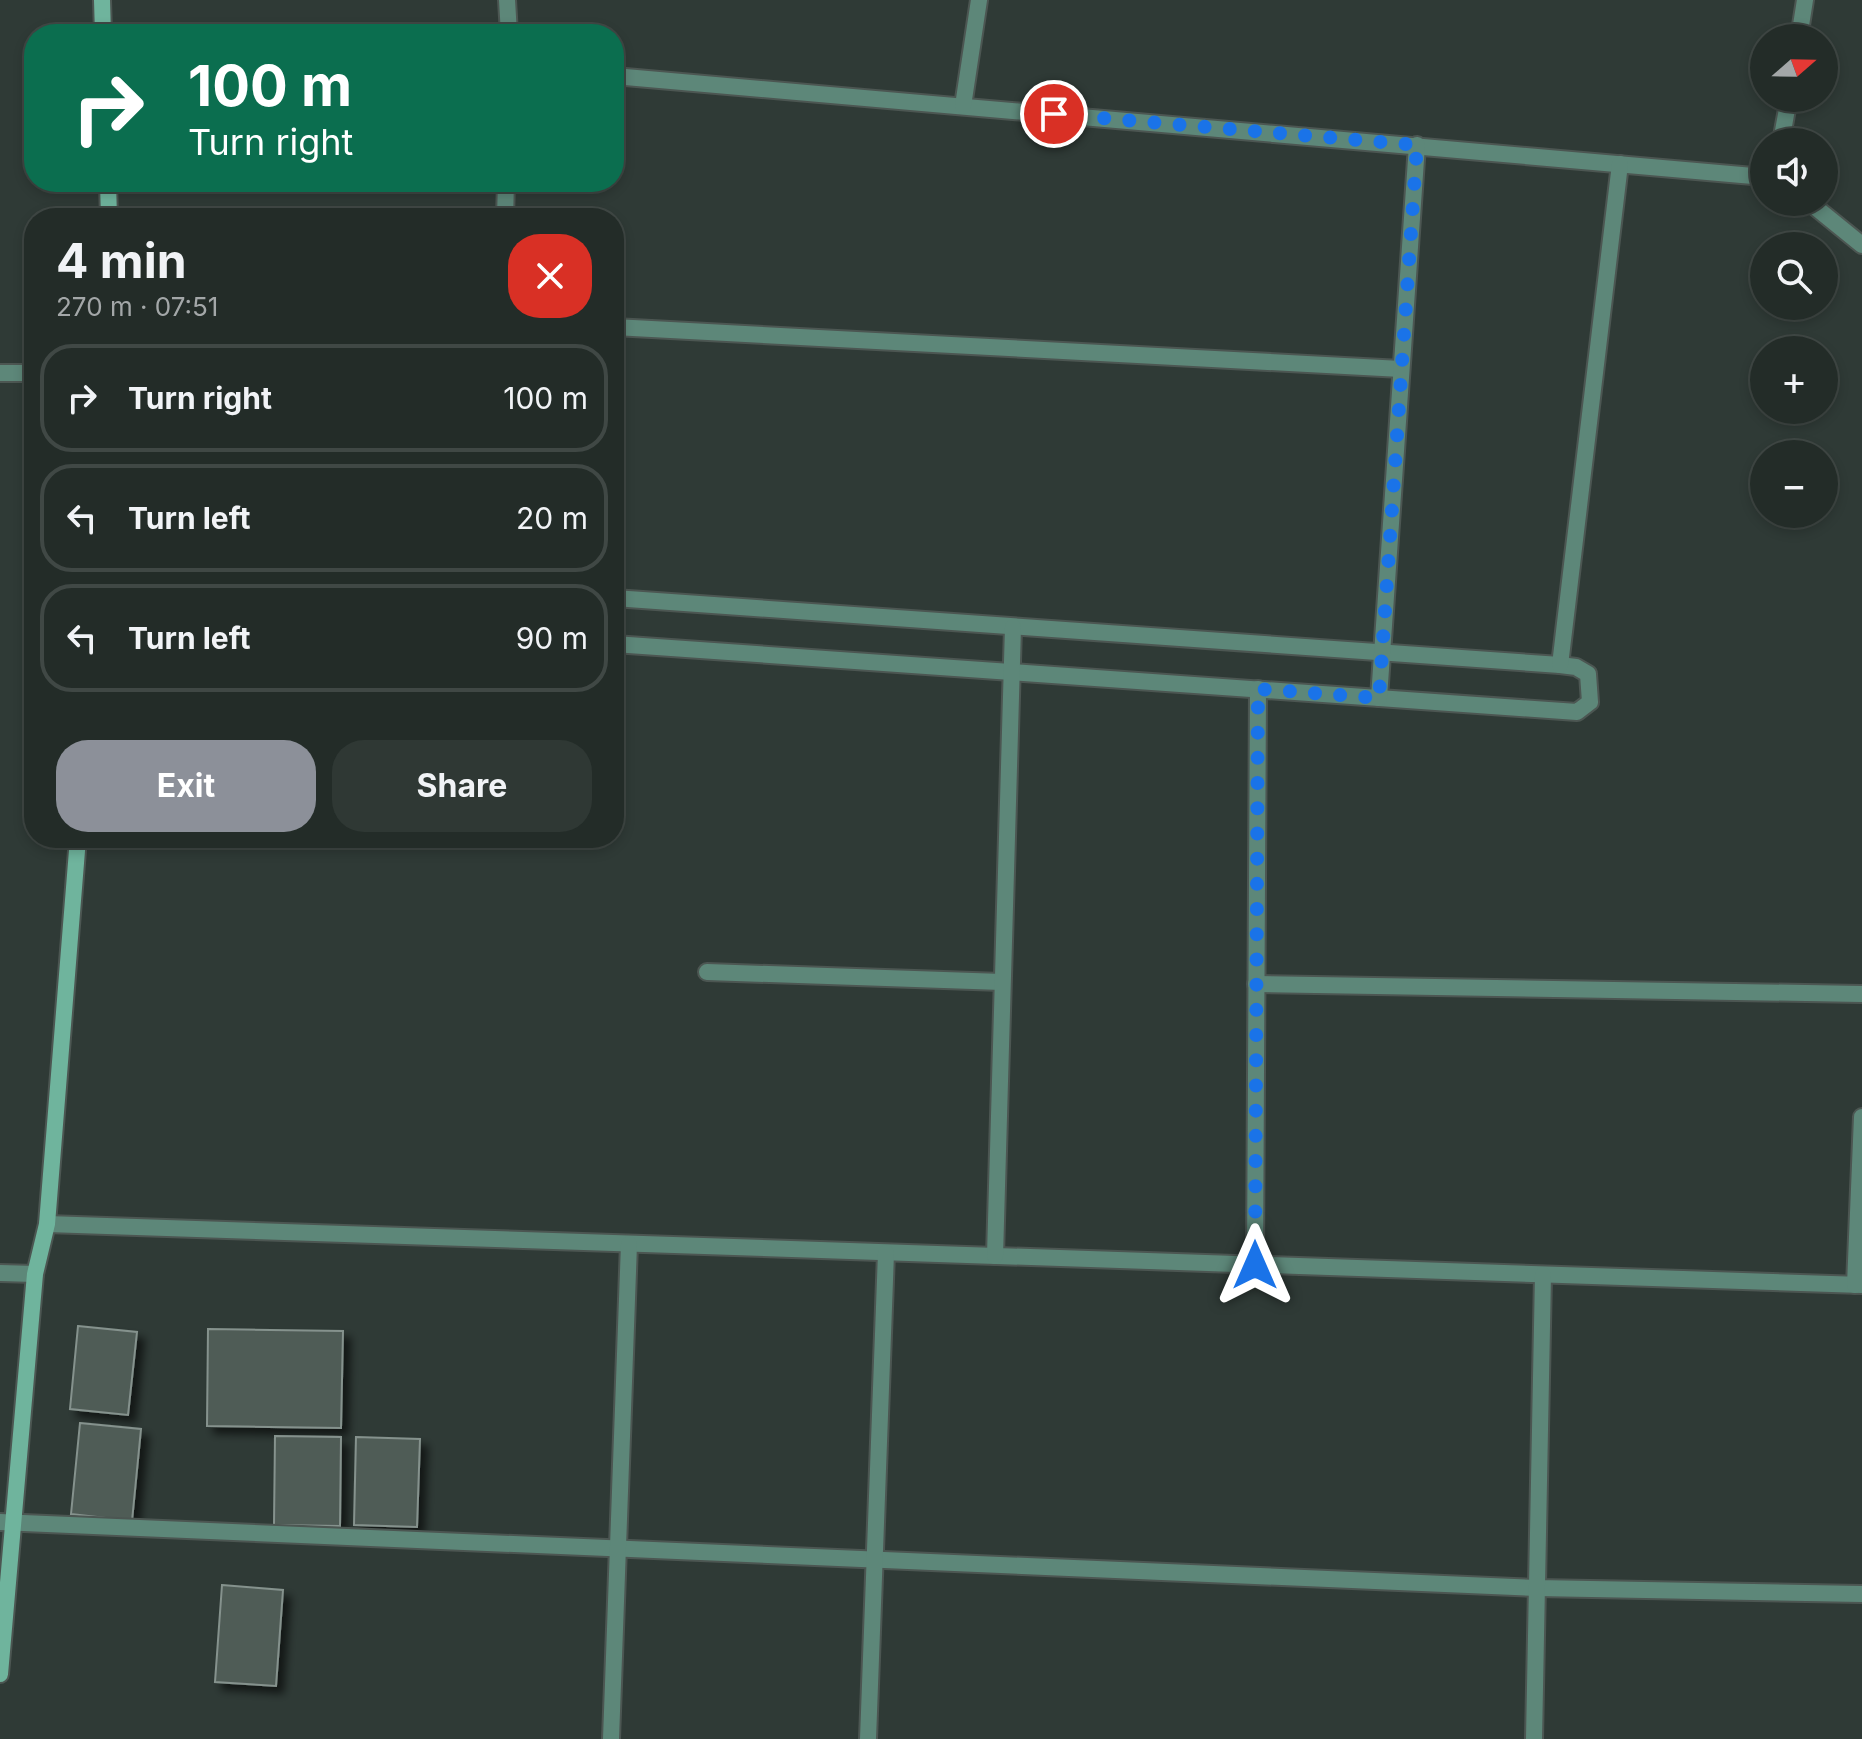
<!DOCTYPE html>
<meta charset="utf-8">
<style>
:root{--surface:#232c28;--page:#2f3834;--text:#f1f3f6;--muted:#a3a7a8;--line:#404845;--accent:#8c9099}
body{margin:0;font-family:Inter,sans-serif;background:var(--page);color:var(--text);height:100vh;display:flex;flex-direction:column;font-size:30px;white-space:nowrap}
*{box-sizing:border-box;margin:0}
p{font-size:26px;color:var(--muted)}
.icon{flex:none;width:44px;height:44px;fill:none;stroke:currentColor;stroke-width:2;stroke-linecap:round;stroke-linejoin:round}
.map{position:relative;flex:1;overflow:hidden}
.details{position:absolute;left:24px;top:208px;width:600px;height:640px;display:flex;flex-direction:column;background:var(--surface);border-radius:32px;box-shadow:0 4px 12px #0003,0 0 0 2px var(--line)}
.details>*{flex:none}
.banner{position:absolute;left:24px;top:24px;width:600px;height:168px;border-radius:32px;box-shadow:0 4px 12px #0003,0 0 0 2px var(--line);background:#0b6e4f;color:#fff;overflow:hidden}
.needle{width:52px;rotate:70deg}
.controls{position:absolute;left:1750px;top:24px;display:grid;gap:16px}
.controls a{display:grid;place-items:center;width:88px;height:88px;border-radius:50%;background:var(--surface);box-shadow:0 4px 12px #0003,0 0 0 2px var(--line);font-size:40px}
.pin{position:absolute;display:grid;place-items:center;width:68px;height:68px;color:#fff;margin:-34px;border:4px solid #fff;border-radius:50%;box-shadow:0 2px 8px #0007}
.me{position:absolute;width:88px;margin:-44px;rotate:0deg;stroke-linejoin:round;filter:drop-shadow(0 0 6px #0008)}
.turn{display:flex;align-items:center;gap:28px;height:168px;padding:0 32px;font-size:36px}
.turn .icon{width:104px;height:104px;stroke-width:2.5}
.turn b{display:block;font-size:56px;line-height:68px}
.round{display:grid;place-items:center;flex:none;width:84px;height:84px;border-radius:32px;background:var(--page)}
.headline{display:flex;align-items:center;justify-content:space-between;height:136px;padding:0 32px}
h1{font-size:48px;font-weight:700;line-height:60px}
.action{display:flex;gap:16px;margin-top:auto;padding:16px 32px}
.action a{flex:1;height:92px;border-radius:32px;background:var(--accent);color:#fff;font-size:32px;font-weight:700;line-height:92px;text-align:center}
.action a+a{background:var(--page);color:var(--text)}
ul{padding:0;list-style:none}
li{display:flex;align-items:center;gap:24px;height:108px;margin:0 16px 12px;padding:0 16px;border:4px solid var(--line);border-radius:32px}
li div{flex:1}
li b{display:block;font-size:30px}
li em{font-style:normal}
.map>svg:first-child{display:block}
.building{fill:#505b57;stroke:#85928d;stroke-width:2;filter:url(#shadow)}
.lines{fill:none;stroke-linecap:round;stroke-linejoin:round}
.street-casing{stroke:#4c5652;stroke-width:20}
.secondary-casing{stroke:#4c5652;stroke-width:20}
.street{stroke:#5d8779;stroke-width:16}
.secondary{stroke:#6fb49d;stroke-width:16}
.route{stroke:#1a73e8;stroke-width:14;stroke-dasharray:0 25.2}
</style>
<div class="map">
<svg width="1862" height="1739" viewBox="0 0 1862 1739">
<defs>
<filter id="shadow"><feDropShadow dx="7" dy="7" stdDeviation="4" flood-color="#0009"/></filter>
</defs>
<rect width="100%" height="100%" fill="#2f3a36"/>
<g class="building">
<polygon points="78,1326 137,1332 128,1415 70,1409"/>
<polygon points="208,1329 343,1331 341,1428 207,1426"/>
<polygon points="80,1423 141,1429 132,1521 71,1514"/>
<polygon points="275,1436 341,1437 340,1526 274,1525"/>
<polygon points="356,1437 420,1439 417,1527 354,1525"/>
<polygon points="222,1585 283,1590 276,1686 215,1682"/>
</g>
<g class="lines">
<g class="street-casing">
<g id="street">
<polyline points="507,0 509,34"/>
<polyline points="1799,38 1805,0"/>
<polyline points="614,76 1753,176 1764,173"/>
<polyline points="963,106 979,0"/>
<polyline points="1781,142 1789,98"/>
<polyline points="1809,202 1862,245"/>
<polyline points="505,218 506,182"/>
<polyline points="614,327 1401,369"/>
<polyline points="0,373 34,373"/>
<polyline points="614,598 1560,665 1576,667 1588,674 1590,702 1577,712 614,644"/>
<polyline points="1560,665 1620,164"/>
<polyline points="1379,698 1417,145"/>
<polyline points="707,972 1002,982"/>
<polyline points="1256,984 1862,994"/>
<polyline points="47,1224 1862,1285"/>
<polyline points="995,1256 1013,627"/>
<polyline points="1255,1265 1258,689"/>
<polyline points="0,1273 35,1274"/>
<polyline points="1855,1285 1862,1117"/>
<polyline points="0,1522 1537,1588 1862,1594"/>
<polyline points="611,1739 629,1244"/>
<polyline points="868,1739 886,1253"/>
<polyline points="1534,1739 1543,1275"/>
</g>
</g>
<g class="secondary-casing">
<g id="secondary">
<polyline points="102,0 103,34"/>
<polyline points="108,182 109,218"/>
<polyline points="0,1674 35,1274 47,1224 78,838"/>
</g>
</g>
<use href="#street" class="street"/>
<use href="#secondary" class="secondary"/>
</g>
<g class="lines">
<polyline class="route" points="1054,114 1417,145 1379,698 1258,689 1255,1265"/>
</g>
</svg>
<div class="controls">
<a><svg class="needle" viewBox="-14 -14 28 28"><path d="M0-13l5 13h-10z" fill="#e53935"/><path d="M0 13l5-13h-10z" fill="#a3a7a8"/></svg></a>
<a><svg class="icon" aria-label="sound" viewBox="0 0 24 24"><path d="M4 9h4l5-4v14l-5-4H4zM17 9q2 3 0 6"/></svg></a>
<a><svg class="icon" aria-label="search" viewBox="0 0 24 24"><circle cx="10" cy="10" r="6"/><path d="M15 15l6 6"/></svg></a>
<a>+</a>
<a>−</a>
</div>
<div class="pin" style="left:1054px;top:114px;background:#d93025"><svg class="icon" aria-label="arrive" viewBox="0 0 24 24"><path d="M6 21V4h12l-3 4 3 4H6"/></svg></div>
<svg class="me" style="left:1255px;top:1265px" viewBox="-20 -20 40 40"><path d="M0-17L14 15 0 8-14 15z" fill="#1a73e8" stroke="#fff" stroke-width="4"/></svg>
<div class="banner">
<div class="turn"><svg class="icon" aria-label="right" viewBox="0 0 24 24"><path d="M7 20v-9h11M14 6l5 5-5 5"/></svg><div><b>100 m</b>Turn right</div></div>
</div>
<section class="details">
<div class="headline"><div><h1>4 min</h1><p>270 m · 07:51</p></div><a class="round" style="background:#d93025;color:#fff"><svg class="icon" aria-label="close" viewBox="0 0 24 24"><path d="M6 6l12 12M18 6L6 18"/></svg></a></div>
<ul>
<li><svg class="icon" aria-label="right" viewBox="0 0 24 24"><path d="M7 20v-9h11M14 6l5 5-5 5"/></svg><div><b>Turn right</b></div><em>100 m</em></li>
<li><svg class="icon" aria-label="left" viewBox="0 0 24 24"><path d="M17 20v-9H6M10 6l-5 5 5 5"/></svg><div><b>Turn left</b></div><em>20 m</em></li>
<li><svg class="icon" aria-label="left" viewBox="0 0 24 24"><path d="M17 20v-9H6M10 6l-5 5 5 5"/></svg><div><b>Turn left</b></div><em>90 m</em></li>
</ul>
<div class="action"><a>Exit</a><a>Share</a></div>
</section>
</div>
